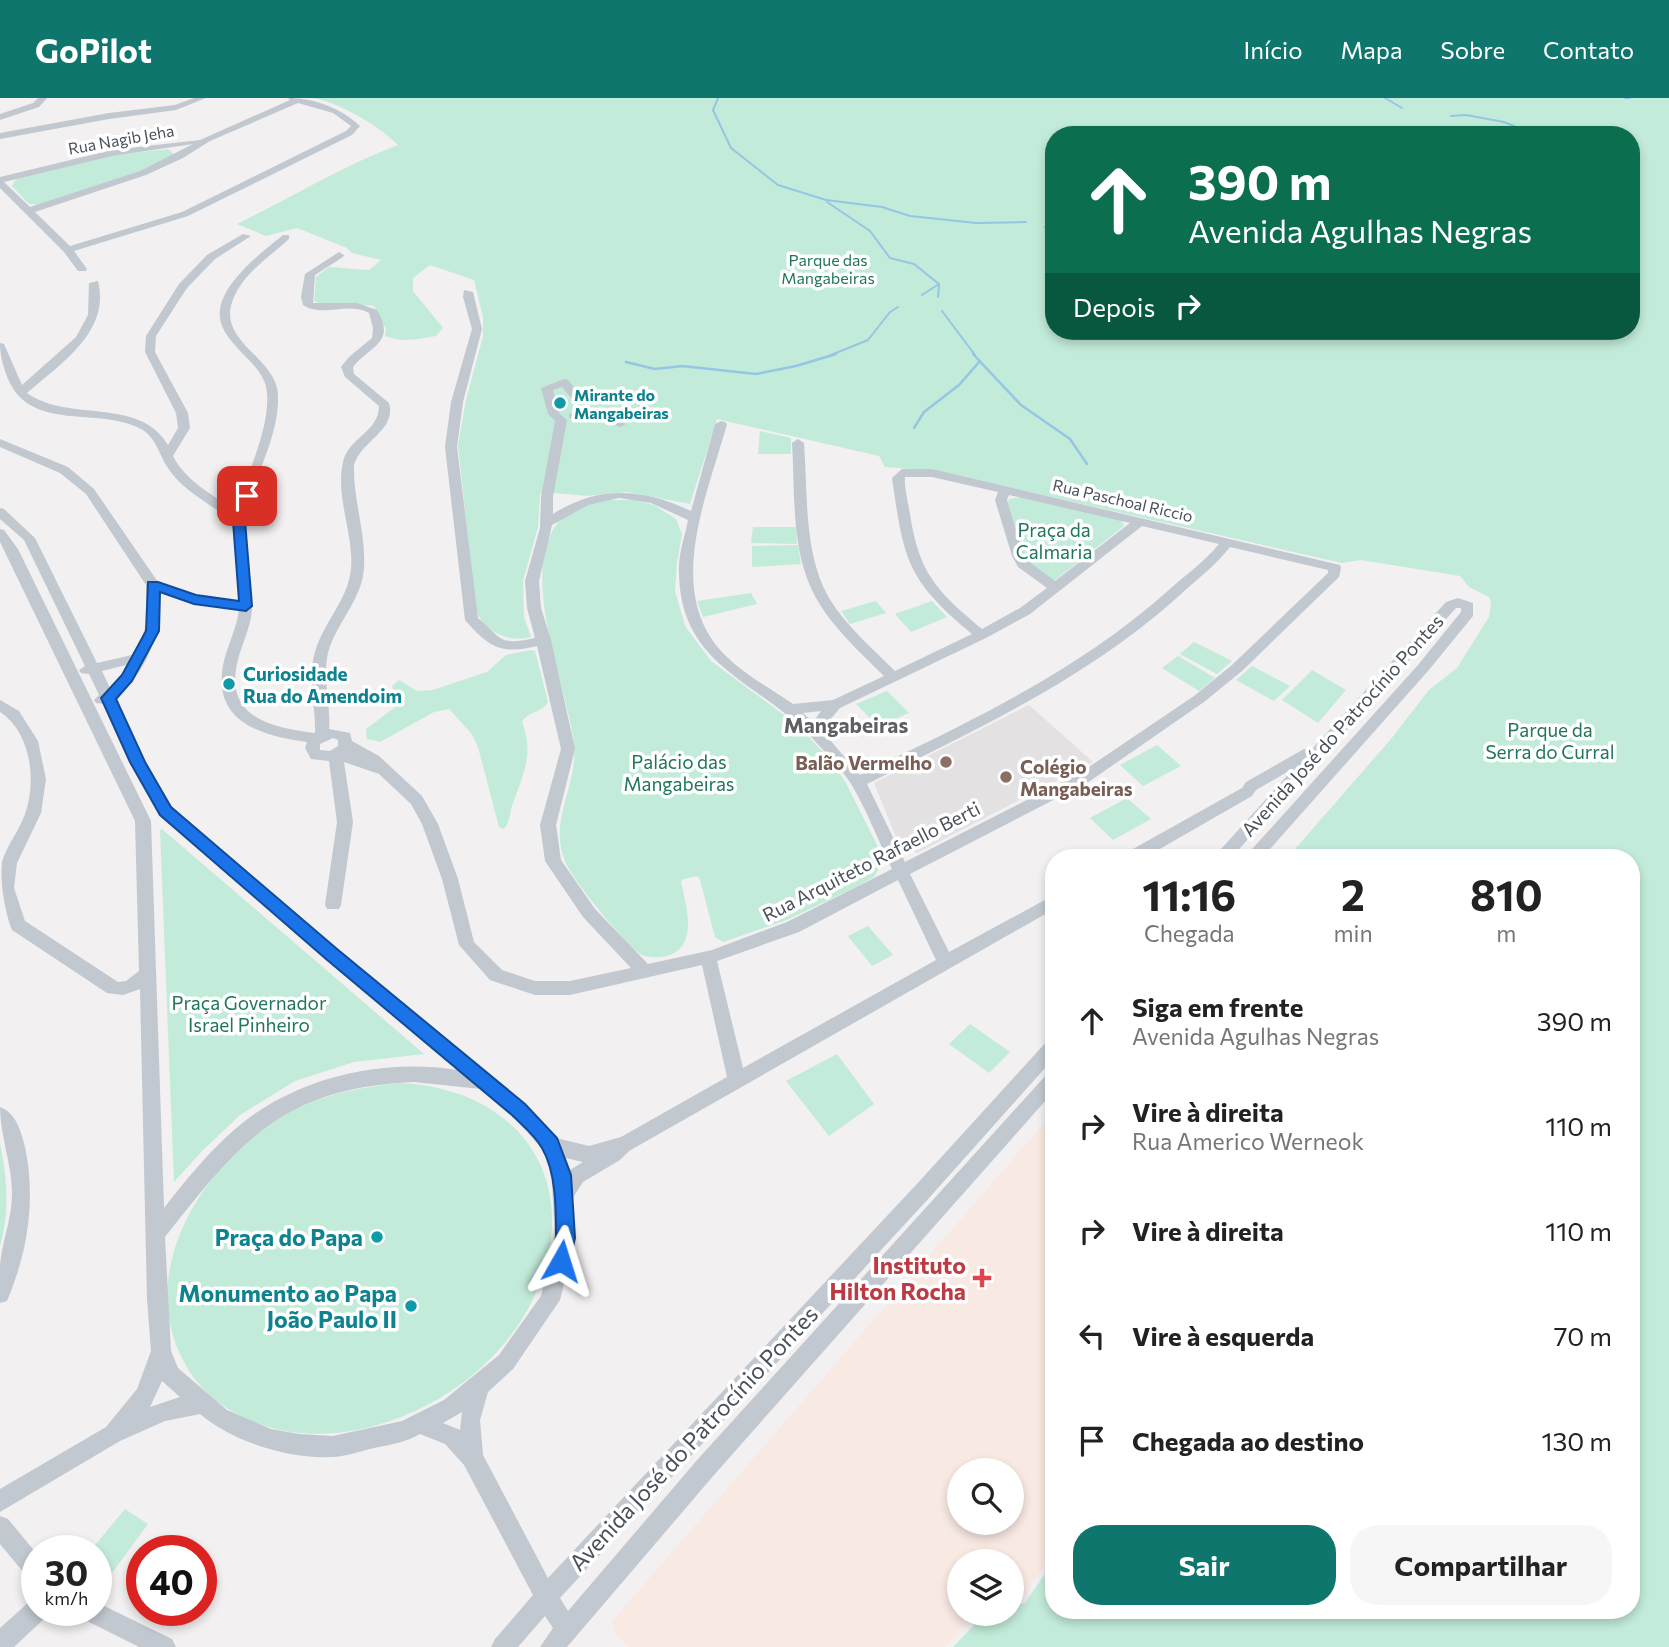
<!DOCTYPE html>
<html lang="pt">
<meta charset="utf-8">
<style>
:root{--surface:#fff;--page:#f6f6f6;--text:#222;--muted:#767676;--accent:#0f766e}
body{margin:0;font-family:Commissioner,sans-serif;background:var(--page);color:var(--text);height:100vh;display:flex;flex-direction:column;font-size:26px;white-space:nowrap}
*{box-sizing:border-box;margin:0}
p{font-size:23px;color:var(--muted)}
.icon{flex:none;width:38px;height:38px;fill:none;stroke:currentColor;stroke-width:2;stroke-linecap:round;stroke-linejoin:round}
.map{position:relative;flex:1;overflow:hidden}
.details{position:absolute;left:1045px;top:751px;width:595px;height:770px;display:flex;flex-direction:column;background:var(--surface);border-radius:28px;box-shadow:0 4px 10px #0003}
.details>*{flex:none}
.hud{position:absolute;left:1045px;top:28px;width:595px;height:214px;border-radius:28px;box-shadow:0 4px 10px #0003;background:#0b6e4f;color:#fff;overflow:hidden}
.tools{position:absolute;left:947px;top:1360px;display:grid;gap:14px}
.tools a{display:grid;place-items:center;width:77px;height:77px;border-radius:50%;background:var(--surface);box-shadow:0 4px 10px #0003;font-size:35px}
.speed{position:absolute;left:21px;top:1437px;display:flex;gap:14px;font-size:35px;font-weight:700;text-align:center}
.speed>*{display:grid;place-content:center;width:91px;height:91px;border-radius:50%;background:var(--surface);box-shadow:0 4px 10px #0003;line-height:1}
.speed small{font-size:18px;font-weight:400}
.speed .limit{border:10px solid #d22;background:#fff;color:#111}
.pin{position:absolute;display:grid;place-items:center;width:60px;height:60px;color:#fff;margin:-30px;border-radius:14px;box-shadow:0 4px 10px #0006}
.me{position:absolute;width:77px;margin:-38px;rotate:6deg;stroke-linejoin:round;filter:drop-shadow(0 0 5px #0008)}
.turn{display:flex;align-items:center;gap:24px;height:147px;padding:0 28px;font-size:32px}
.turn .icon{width:91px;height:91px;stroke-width:2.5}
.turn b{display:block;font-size:49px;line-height:60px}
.then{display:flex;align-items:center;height:66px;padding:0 28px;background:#0003;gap:14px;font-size:26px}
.eta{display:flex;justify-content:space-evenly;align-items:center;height:119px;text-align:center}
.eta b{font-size:42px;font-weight:700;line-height:49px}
.action{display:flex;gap:14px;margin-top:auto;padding:14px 28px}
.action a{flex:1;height:80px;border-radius:28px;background:var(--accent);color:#fff;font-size:28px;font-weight:700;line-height:80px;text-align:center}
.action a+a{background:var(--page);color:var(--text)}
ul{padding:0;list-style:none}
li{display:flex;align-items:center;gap:21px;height:105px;padding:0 28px}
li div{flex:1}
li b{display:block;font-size:26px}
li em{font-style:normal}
header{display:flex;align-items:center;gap:42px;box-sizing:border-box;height:98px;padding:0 35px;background:var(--accent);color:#fff}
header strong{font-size:33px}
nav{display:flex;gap:38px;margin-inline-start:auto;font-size:24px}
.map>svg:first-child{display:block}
.education{fill:#e3e1e1}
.medical{fill:#f9e9e3;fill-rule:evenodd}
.green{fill:#c3ebd9;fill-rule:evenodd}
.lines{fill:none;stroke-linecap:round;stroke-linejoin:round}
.stream-far1{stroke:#95c6e3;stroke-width:2}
.stream{stroke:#95c6e3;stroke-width:2.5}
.minor{fill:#c2c8d0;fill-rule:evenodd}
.route{fill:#1a73e8;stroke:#114b97;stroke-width:2}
.culture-dot{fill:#0f9aa8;stroke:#fff;stroke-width:2.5}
.education-dot{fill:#8d6e63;stroke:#fff;stroke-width:2.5}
.health-dot{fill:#e0444e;stroke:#fff;stroke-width:2.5}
.labels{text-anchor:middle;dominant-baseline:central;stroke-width:7;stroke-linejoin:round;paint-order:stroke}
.far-street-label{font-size:16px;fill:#4a505b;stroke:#fff}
.far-park-label{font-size:16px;fill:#217659;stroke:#fff}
.far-culture-label{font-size:16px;font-weight:bold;fill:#0d838f;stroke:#fff;text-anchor:start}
.park-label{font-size:19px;fill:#217659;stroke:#fff}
.culture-label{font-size:19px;font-weight:bold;fill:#0d838f;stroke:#fff;text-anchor:start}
.street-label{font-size:19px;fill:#4a505b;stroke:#fff}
.education-label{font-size:19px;font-weight:bold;fill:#785e54;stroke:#fff;text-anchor:end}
.neighbourhood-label{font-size:21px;font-weight:bold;fill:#5d5f64;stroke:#fff}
.near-culture-label{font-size:23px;font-weight:bold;fill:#0d838f;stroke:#fff;text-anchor:end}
.near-health-label{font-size:23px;font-weight:bold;fill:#be3a42;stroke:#fff;text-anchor:end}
.near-street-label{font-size:23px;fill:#4a505b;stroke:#fff}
</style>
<header>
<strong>GoPilot</strong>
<nav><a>Início</a><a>Mapa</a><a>Sobre</a><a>Contato</a></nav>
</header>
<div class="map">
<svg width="1669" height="1549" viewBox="0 0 1669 1549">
<rect width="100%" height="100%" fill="#f2f0f0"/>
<polygon class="education" points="1029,607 1093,664 917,755 900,749 874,685"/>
<path class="medical" d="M1053 1015V1455L1023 1499 1012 1502V1463H959V1516H976L945 1549H628L616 1536 612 1523ZM959 1372H1012V1424H959Z"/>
<g class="green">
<path d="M311 0H1669V1549H953L985 1516H1012V1508L1025 1505 1053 1464 1054 1512H1631V760L1288 759 1391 641 1429 592 1457 570 1489 519 1491 504 1489 499 1469 489 1460 478 1361 462 1342 465 937 373 885 369 879 358 717 321 690 406 627 394 587 398 543 394 540 396 538 429 523 483 524 519 531 539C509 545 485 534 476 513L458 347 466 302 483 238V219L474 182 430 167 413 180V193L443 230 436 238C420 241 401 245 385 238L386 231 374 208C355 205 331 211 314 203L316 179 329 169 369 172 381 162 352 155 347 150 297 130 266 138 237 126C291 100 342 68 398 47 379 28 338 3 311 0ZM1054 37H1631V233H1054Z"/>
<polygon points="168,51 174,56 130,78 39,107 29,106 12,88 15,82 22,79 107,58"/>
<polygon points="760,333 791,340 791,356 758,356"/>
<polygon points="1021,399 1121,421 1124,428 1054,483 1023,459 1008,405 1009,401"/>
<path d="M610 402H633L654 407 676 421 682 436 677 464 675 493 685 528 711 563 796 626 826 657 845 683 881 755V767L874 779 854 790 789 821 723 844 715 839 700 782 698 778 683 781 681 784C687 810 700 854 661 859 653 860 642 859 636 853 622 841 578 788 569 771 544 726 578 692 574 647 569 589 502 443 579 409 588 405 600 404 610 402Z"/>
<polygon points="753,429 796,429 797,446 751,445"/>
<polygon points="798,447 801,466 752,469 752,448"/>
<polygon points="751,495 757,506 703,519 697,503"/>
<polygon points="876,503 886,515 850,526 841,513"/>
<polygon points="932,503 947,519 911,534 895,516"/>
<polygon points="1194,544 1232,563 1217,576 1180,556"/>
<path d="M531 552 535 553 548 604C542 615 528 613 522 624 534 656 524 674 513 705 509 715 511 722 504 731L499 729 478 649 472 636 449 611 434 614 380 644 367 641 366 631 394 610 396 603 392 588 399 582 417 593 433 592 487 574 506 557Z"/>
<polygon points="1178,558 1215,580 1199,593 1162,570"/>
<polygon points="1252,568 1290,588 1274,603 1236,582"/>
<polygon points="1312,572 1346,592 1318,625 1282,602"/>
<polygon points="887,593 909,615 878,628 856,606"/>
<polygon points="1157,647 1181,668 1143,688 1120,667"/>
<polygon points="1127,700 1151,721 1113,742 1090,720"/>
<polygon points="162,731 424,956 354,964 295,983 240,1017 201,1054 174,1084 160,732"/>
<polygon points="868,828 893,857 872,868 848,838"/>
<polygon points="970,926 1010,954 989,975 949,946"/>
<polygon points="837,956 874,1006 829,1038 786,983"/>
<path d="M400 985C524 991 587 1089 532 1203 506 1256 456 1298 401 1319 358 1336 310 1342 265 1328 234 1318 205 1299 188 1271 135 1185 192 1083 264 1030 305 1000 351 990 400 985Z"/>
<path d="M0 1045C7 1081 10 1112 0 1148Z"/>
<polygon points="125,1411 148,1426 98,1494 96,1452 91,1452"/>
</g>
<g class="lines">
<g class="stream-far1">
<polyline points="718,0 713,12 731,50 778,87 826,102 882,109 910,118 976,125 1026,124"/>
<polyline points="1385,0 1402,10"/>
<polyline points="1625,0 1630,0"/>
<polyline points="1451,18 1466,17 1504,24 1531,35 1575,34 1585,37"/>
<polyline points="827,104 870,133 890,160 914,166 939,186 922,197"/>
<polyline points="1045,129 1054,134"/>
<polyline points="938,199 939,187"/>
<polyline points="942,213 975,257"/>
<polyline points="831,257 868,242 890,214 898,209"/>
</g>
<g class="stream">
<polyline points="973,256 1021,307 1070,341 1087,366"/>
<polyline points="626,264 655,271 682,268 756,276 796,268 836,256"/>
<polyline points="914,330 924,314 959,287 980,263"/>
</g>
<g class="minor">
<polygon points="38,0 47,0 39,9 0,22 0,16 33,5"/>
<polygon points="194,0 206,0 176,12 109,21 0,41 0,35 109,15 175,7"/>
<path d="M288 0C314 0 341 10 360 28L352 37 188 118 74 153 87 171 86 173H78L64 154 0 90V79L112 52 200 42 290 2ZM298 5 333 15 351 28 346 33 182 114 70 148 35 114 146 77 183 60 210 43ZM193 46 140 73 30 109 4 84 112 58Z"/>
<path d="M243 136 251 138 215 161 187 190 156 238 155 254 188 315 190 330 173 358C186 384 213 396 235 413 246 379 270 331 267 295 266 278 253 266 242 255 234 246 224 236 221 225 211 192 261 155 283 137H289V141C268 160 238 179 231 208 222 245 278 262 278 298 279 342 252 379 246 421 241 451 255 481 252 511 251 529 242 545 238 562 223 619 270 629 315 635 316 608 307 581 315 554 323 525 348 502 351 471 354 436 335 399 343 364 348 340 379 334 379 308L345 279 341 269 349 259 372 240 373 230 369 215C349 203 322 220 303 207L301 199 305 176 339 154 344 157 343 159 315 177 313 205H357L377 212C397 245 369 248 353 269L354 276 389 305C397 332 361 343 354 367 353 402 366 435 364 470 362 502 336 525 328 555 322 580 331 605 329 631L350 635 352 643 379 658 422 698 438 726 458 781 474 844 502 872 535 883H570L631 870 583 819 545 763 540 727 561 651 537 548C500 557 489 549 465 522L445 349 451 304 472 231 463 199 464 192 473 194 482 231 463 304 457 349 478 520C503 541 498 548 535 540L527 510 525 483 540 430 541 399 555 323 548 316 541 290 564 281 568 282 588 306V312L614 318 626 326 620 329 598 320H569V316L576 314 578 308 562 289 553 292 559 315 567 322 553 399V416C598 387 643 390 691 413L715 326 721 323 725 324 727 326C707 399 662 497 727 559 745 577 772 591 793 606L833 602 884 578C857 551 827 525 811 490 791 446 795 392 792 345L798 341 804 345C808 396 803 454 829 500 846 528 872 550 895 573L972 536C906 481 904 462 892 380L902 371H932L1340 467 1341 470 1339 479 1242 573 1204 604 1090 683 910 776 949 854 1054 797V811L629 1053 620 1062 583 1084 572 1101 575 1140 560 1202 513 1271 488 1294 480 1322 483 1357 548 1480 915 1088 1048 942 1054 940V960L929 1100 560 1500 568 1513 698 1361 1048 975 1054 973V993L714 1377 567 1549H540L553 1530 545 1518 518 1549H491L495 1541 533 1497 464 1367 445 1346 420 1336C406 1344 390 1347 374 1350 360 1353 345 1359 331 1359 287 1361 234 1344 200 1316L165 1323 120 1343 0 1414V1391L106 1329 137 1291 151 1253 147 1201 140 891 123 897 107 895 12 832 10 827C4 807 0 785 2 764 7 747 19 733 25 716 37 683 31 634 0 614V602L19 613 38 643 46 681 41 715 17 765 14 790 25 823 118 884 126 883 139 873 135 723 0 444V431L4 432 18 451 151 723 164 1110C190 1077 218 1042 253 1017 312 976 388 961 458 972L160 717 130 665 104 606 96 605 94 602 99 597 89 576 81 575 79 572 85 568 24 442 0 421V410L4 411 35 440 97 565 136 556 146 527V487L86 396 60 375 0 349V341L68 369 94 391 158 484 196 498 239 503 233 424C212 406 183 394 168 370 159 357 156 339 141 331 99 308 31 335 8 281 3 268 0 258 0 245L4 246 22 287 76 239 88 217 89 185 98 183C111 234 60 266 27 295 69 325 139 298 168 347L178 330 176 315 145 254 146 238 179 186 207 157ZM905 379H932L998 394 995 402 1012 458 1018 469 1047 490 1020 510 982 531C937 493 919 476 910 416 908 404 904 389 905 379ZM1009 397 1130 425 1055 483 1028 463 1024 458 1007 402ZM619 400 651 405 688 422C685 438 678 457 679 474 680 569 758 582 812 640 826 655 843 672 853 689 868 715 879 744 892 771L787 824 712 852 648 866 595 811 561 762 556 727 575 651 551 542 541 510 539 483 552 427 588 407ZM1142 428 1219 446C1205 463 1187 476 1171 490 1078 574 972 622 860 677L824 635 828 624 840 610 986 540 1030 516ZM1230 449 1328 472V475L1232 567 1194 598 1080 675 905 764 867 686C977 631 1087 581 1180 497 1196 482 1216 467 1230 449ZM160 494 194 506 239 511C237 530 228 546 224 563 210 622 259 638 307 644L305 650 311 661 329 663 337 724 325 807 327 811H339L341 807 353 724 344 664 379 676 411 706 422 726 442 781 459 847 490 882 535 897H570L702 867 727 979 621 1039 589 1048 556 1040 524 1005 337 851 170 709 144 665 115 600C148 573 161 536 160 494ZM130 566 110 590 102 573ZM821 613 813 624 803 615ZM333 640 338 642V648L330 653 320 652V646ZM898 782 936 862 743 970 717 863 799 834ZM414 984 481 991 512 1017 543 1052 551 1068 555 1140 541 1198 499 1257 444 1302 402 1323 333 1338 299 1336 271 1331 227 1312 178 1270 171 1253 165 1139C241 1042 283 990 414 984ZM566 1060 583 1064 570 1072ZM162 1283 180 1299 150 1309ZM462 1314 460 1332 443 1325Z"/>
<polygon points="1458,500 1473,505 1473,518 1428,573 1262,760 1244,760 1418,567 1461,514 1461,510 1456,510 1231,760 1213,760 1294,670 1256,692 1252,698 1144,760 1122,760 1124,756 1242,690 1246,684 1304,651 1312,651 1446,504"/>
<path d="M0 1009C16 1015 21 1033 25 1049 36 1101 28 1153 7 1203L0 1205C0 1193 0 1179 0 1167 2 1143 12 1121 12 1096 12 1066 0 1038 0 1009Z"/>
<polygon points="0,1418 8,1421 37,1456 37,1484 29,1481 0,1446"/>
<polygon points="37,1501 37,1512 48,1512 45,1520 14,1549 0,1549 0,1530 29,1504"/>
<polygon points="96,1504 172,1541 176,1549 139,1549 81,1520 78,1512 96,1512"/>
</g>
</g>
<path class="route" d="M247 394 253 398 245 423 252 508 246 513 194 506 160 494 159 533 132 583 116 601 145 664 171 709 337 851 525 1006 557 1040 571 1077 575 1140 568 1170 561 1173 554 1170C549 1159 555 1149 556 1137 556 1110 556 1074 542 1050 535 1037 522 1027 512 1017L326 861 160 717 130 664 101 600 122 577 146 533 148 484H158L196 497 239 503 233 423 241 398Z"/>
<g class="culture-dot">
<circle cx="560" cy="305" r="7"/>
<circle cx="229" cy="586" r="7"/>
<circle cx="377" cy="1139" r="7"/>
<circle cx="411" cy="1208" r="7"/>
</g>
<g class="education-dot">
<circle cx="946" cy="664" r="7"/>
<circle cx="1006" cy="679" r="7"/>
</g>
<path class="health-dot" d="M978.5 1169.5h7v7h7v7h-7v7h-7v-7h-7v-7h7z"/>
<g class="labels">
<g class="far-street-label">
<text transform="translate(121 41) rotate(-10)">Rua Nagib Jeha</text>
<text transform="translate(1123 402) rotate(13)">Rua Paschoal Riccio</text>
</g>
<g class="far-park-label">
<text x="828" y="161">Parque das<tspan x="828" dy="18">Mangabeiras</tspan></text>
</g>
<g class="far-culture-label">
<text x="574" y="296">Mirante do<tspan x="574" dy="18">Mangabeiras</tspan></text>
</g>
<g class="park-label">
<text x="1054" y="431">Praça da<tspan x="1054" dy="22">Calmaria</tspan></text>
<text x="1550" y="631">Parque da<tspan x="1550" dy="22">Serra do Curral</tspan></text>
<text x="679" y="663">Palácio das<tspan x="679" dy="22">Mangabeiras</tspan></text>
<text x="249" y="904">Praça Governador<tspan x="249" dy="22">Israel Pinheiro</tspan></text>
</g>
<g class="culture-label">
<text x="243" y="575">Curiosidade<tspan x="243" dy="22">Rua do Amendoim</tspan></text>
</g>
<g class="street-label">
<text transform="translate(1342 627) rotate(-48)">Avenida José do Patrocínio Pontes</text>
<text transform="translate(871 763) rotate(-27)">Rua Arquiteto Rafaello Berti</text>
</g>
<g class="education-label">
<text x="932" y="664">Balão Vermelho</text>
<text x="1020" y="668" text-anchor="start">Colégio<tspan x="1020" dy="22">Mangabeiras</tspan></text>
</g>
<g class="neighbourhood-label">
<text x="846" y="626">Mangabeiras</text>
</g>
<g class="near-culture-label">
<text x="363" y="1139">Praça do Papa</text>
<text x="397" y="1195">Monumento ao Papa<tspan x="397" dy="26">João Paulo II</tspan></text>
</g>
<g class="near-health-label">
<text x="966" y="1167">Instituto<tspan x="966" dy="26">Hilton Rocha</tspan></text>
</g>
<g class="near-street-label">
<text transform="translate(693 1340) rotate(-47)">Avenida José do Patrocínio Pontes</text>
</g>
</g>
</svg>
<div class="tools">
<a><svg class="icon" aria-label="search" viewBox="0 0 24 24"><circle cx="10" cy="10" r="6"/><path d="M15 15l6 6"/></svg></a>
<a><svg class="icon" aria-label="layers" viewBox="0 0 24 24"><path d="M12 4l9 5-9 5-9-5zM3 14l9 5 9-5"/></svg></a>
</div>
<div class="speed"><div>30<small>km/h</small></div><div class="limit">40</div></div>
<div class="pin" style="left:247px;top:398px;background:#d93025"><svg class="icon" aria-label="arrive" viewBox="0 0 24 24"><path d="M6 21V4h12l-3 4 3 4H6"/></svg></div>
<svg class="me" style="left:561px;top:1163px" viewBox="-20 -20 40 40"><path d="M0-17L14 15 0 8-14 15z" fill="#1a73e8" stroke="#fff" stroke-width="4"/></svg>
<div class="hud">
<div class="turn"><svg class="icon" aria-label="ahead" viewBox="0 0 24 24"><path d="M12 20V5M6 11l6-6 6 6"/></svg><div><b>390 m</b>Avenida Agulhas Negras</div></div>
<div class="then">Depois<svg class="icon" aria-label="right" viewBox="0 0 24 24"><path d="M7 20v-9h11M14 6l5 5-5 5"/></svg></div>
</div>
<section class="details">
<div class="eta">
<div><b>11:16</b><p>Chegada</p></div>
<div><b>2</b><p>min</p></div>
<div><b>810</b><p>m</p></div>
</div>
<ul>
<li><svg class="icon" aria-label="ahead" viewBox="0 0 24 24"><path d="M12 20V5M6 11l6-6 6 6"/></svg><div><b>Siga em frente</b><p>Avenida Agulhas Negras</p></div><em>390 m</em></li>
<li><svg class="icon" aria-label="right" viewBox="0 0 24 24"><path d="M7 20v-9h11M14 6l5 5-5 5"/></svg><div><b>Vire à direita</b><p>Rua Americo Werneok</p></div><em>110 m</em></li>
<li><svg class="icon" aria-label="right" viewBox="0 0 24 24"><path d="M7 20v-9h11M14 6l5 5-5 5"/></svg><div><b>Vire à direita</b></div><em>110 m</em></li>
<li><svg class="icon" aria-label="left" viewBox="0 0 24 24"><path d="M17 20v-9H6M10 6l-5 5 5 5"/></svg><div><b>Vire à esquerda</b></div><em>70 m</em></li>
<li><svg class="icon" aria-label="arrive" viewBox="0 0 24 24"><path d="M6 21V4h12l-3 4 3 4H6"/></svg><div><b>Chegada ao destino</b></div><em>130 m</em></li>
</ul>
<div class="action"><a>Sair</a><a>Compartilhar</a></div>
</section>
</div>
